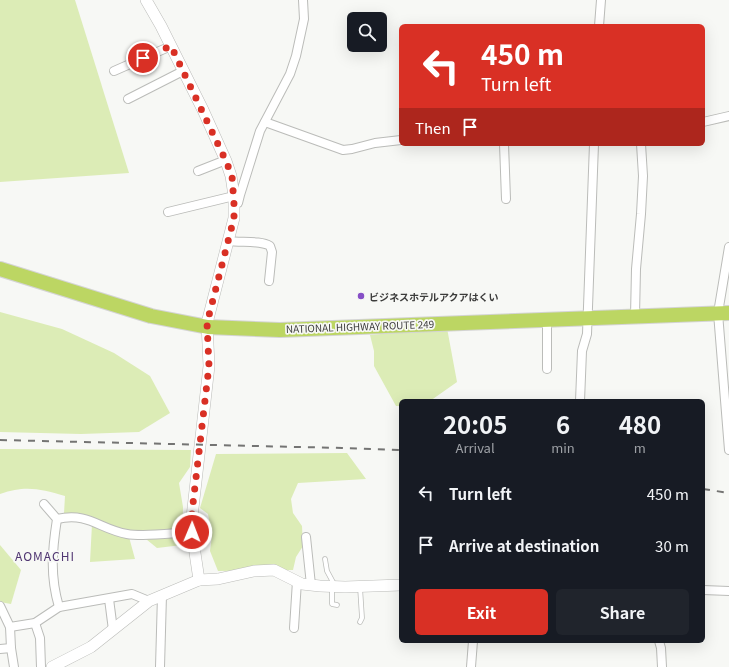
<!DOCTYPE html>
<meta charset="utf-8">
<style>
:root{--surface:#171b24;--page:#20242c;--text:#f1f3f6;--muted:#9ea1a6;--accent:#d93025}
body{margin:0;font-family:Georgia,"Noto Sans JP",serif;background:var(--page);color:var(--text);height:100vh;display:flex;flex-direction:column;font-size:15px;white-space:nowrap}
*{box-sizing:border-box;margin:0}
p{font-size:13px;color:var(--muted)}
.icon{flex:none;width:22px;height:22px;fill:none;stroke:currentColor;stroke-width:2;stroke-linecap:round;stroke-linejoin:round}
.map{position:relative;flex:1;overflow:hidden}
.side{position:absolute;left:399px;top:399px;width:306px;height:244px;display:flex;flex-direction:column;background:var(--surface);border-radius:6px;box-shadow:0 4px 16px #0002}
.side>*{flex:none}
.guide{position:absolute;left:399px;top:24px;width:306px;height:122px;border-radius:6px;box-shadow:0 4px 16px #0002;background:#d93025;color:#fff;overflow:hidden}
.fabs{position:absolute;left:347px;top:12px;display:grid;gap:8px}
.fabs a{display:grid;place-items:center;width:40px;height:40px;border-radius:6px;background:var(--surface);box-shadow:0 4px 16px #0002;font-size:20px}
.pin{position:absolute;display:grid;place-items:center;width:34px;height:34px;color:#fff;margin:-17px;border:2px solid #fff;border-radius:50%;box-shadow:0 1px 4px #0007}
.me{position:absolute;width:44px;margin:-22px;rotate:1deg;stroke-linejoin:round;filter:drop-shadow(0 0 3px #0008)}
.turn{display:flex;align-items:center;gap:14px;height:84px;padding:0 16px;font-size:18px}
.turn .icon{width:52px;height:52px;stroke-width:2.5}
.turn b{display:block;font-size:28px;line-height:34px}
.then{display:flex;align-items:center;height:38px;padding:0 16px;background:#0003;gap:8px;font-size:15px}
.eta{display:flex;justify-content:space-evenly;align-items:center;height:68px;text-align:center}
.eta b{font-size:24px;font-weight:700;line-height:28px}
.action{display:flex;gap:8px;margin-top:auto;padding:8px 16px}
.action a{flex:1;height:46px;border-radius:6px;background:var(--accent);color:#fff;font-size:16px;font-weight:700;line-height:46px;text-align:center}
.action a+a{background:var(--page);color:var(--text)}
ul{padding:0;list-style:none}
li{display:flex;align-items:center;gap:12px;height:52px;padding:0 16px}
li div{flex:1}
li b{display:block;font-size:15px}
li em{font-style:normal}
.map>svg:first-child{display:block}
.green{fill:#dcecb6}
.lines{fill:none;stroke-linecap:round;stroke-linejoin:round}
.service-casing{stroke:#bbbcb9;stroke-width:5.5}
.minor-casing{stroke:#bbbcb9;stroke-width:10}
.tertiary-casing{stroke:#bbbcb9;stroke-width:12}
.trunk-casing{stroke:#d4d4d4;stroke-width:16}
.service{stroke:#fff;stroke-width:4}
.minor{stroke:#fff;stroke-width:8}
.tertiary{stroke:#fff;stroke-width:11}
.trunk{stroke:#bcd663;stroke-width:14}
.rail{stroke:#747473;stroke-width:2;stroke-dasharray:7 7;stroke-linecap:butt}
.route{stroke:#d93025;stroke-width:7;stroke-dasharray:0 12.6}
.poi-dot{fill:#864fc6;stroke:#f7f8f5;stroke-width:1.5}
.labels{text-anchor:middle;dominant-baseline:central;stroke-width:3.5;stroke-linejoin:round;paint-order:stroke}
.poi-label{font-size:10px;font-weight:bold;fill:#3c3c3b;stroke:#f7f8f5;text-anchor:start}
.street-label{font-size:10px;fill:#3c3c3b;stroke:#f7f8f5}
.quarter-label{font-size:12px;letter-spacing:1px;fill:#503672;stroke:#f7f8f5}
</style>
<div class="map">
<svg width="729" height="667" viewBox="0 0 729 667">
<rect width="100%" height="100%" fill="#f7f8f5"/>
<g class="green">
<polygon points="0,0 75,0 129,173 0,182"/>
<polygon points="0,312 62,329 114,353 150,376 170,413 139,432 81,434 0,432"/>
<polygon points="447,328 457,382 430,401 401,401 401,406 396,406 374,366 374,351 370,335"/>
<path d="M0 449 191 450 190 467 179 483 183 507 182 545 157 548 141 535 129 537 135 559 90 562 92 524 64 513 65 496C40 489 26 485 0 494Z"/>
<polygon points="347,453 366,479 298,483 291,499 293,513 302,526 303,546 296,557 293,570 218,571 210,551 212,536 208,514 200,508 216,454"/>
<polygon points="0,545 21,570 11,604 0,602"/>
</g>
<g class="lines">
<g class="service-casing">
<g id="service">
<polyline points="325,559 327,571 334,584"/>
<polyline points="332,587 332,604 337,605"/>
<polyline points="360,622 362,618 360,587"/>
</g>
</g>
<g class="minor-casing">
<g id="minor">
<polyline points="599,26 601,0"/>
<polyline points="114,71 171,46"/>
<polyline points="128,99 183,71"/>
<polyline points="265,122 343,150 352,149 375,143 401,140"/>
<polyline points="703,122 729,116"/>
<polyline points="504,144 506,199"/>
<polyline points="198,171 226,160"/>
<polyline points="234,204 238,203 240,195 260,131 290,74 296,56 304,19 303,0"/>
<polyline points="168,212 234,196"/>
<path d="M228 241C241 243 260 240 270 246L272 252 269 281"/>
<polyline points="729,247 718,313 729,450"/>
<polyline points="635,316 636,269 641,214 643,176 641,144"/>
<polyline points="547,319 547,369"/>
<polyline points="580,401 582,351 587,334 594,144"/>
<path d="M44 504 57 519C52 551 50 576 59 607"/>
<path d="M57 519C89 512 99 529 127 534 132 535 138 535 143 535 159 535 175 533 192 532"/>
<polyline points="306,537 311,585"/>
<polyline points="703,590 729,591"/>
<polyline points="109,599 113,630"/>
<polyline points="0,606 10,627 11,648 14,667"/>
<polyline points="35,623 40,638 41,667"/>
<polyline points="10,627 35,623 59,607 132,594 149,601"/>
<polyline points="294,628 297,581"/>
<polyline points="659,641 661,648 662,667"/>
<polyline points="0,649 11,648"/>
<polyline points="160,667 162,595"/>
<polyline points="471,667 473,641"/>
</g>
</g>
<g class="tertiary-casing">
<g id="tertiary">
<polyline points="146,0 161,26 203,110 226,161 231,176 234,196 234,218 207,323 209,366 191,526 199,580"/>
<polyline points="52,667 91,647 149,601 199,580 218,579 254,571 274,570 302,584 320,586 345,587 401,585"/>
</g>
</g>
<g class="trunk-casing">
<polyline id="trunk" points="0,269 151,316 208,327 280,330 729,313"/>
</g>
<use href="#service" class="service"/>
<use href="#minor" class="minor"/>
<use href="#tertiary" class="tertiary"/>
<use href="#trunk" class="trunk"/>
<g class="rail">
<polyline points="0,440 342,448 401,450"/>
<polyline points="703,489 729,493"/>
</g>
</g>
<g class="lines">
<polyline class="route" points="143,58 171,46 226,161 232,176 234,204 234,218 207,323 209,366 192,512 192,532"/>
</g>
<circle class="poi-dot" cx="361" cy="296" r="4"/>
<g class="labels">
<g class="poi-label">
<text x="369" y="296">ビジネスホテルアクアはくい</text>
</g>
<g class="street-label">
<text transform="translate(360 326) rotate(-2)">NATIONAL HIGHWAY ROUTE 249</text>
</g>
<g class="quarter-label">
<text x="45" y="555">AOMACHI</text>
</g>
</g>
</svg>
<div class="fabs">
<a><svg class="icon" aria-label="search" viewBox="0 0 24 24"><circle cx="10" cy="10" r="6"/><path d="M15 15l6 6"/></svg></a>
</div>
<div class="pin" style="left:143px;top:58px;background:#d93025"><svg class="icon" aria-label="arrive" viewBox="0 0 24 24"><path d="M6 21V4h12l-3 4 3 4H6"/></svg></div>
<svg class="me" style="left:192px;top:532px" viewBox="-20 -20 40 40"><circle r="17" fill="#d93025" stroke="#fff" stroke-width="3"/><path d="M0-11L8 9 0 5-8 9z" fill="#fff"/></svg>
<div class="guide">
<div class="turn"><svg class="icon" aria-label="left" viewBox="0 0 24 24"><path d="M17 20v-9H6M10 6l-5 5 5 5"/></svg><div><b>450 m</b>Turn left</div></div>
<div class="then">Then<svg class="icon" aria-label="arrive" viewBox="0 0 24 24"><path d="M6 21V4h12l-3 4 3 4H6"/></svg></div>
</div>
<section class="side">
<div class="eta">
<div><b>20:05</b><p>Arrival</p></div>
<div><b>6</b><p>min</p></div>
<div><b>480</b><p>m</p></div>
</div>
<ul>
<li><svg class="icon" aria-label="left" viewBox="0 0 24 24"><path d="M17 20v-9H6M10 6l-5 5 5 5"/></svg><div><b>Turn left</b></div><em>450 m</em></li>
<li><svg class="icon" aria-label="arrive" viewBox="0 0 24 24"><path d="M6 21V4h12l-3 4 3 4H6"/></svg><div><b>Arrive at destination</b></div><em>30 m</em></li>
</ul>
<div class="action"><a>Exit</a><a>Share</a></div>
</section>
</div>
